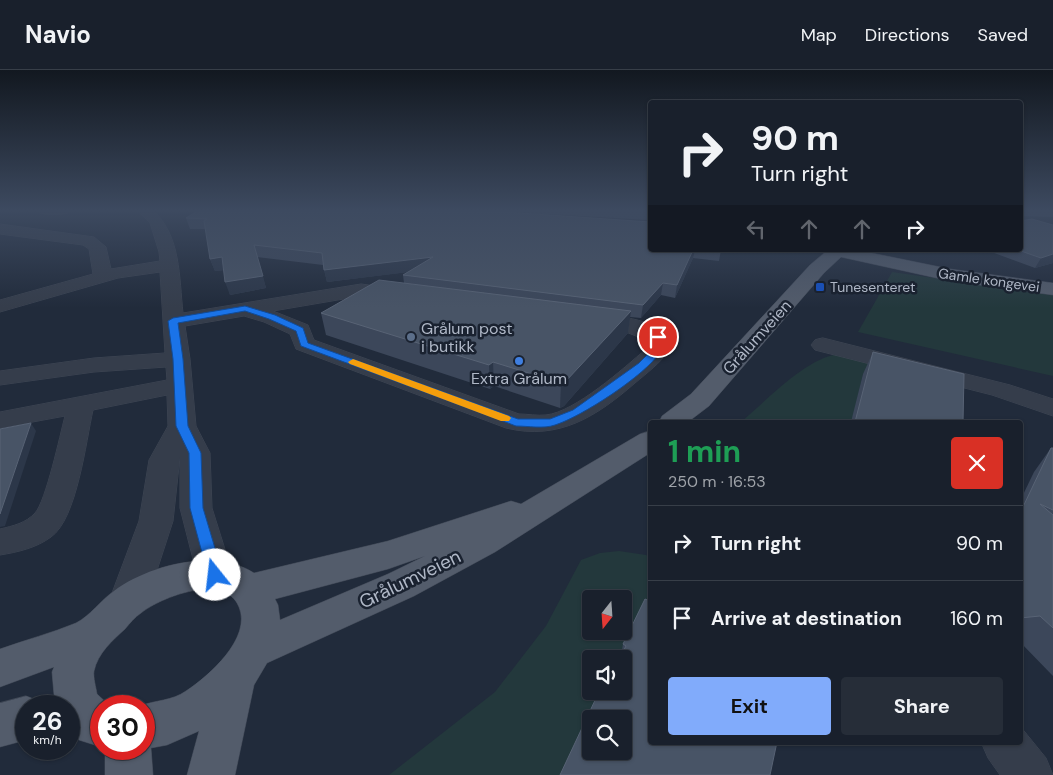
<!DOCTYPE html>
<meta charset="utf-8">
<style>
:root{--surface:#19202c;--page:#262d38;--text:#f1f3f6;--muted:#9fa3a9;--line:#373e48;--accent:#81abfb}
body{margin:0;font-family:"DM Sans",sans-serif;background:var(--page);color:var(--text);height:100vh;display:flex;flex-direction:column;font-size:19px;white-space:nowrap}
*{box-sizing:border-box;margin:0}
p{font-size:16px;color:var(--muted)}
.icon{flex:none;width:28px;height:28px;fill:none;stroke:currentColor;stroke-width:2;stroke-linecap:round;stroke-linejoin:round}
.map{position:relative;flex:1;overflow:hidden}
.drawer{position:absolute;left:648px;top:350px;width:375px;height:325px;display:flex;flex-direction:column;background:var(--surface);border-radius:5px;box-shadow:0 1px 4px #0004,0 0 0 1px var(--line)}
.drawer>*{flex:none}
.guide{position:absolute;left:648px;top:30px;width:375px;height:152px;border-radius:5px;box-shadow:0 1px 4px #0004,0 0 0 1px var(--line);background:#19202c;color:var(--text);overflow:hidden}
.needle{width:32px;rotate:197deg}
.fabs{position:absolute;left:582px;top:520px;display:grid;gap:10px}
.fabs a{display:grid;place-items:center;width:50px;height:50px;border-radius:5px;background:var(--surface);box-shadow:0 1px 4px #0004,0 0 0 1px var(--line);font-size:25px}
.speed{position:absolute;left:15px;top:625px;display:flex;gap:10px;font-size:25px;font-weight:700;text-align:center}
.speed>*{display:grid;place-content:center;width:65px;height:65px;border-radius:50%;background:var(--surface);box-shadow:0 1px 4px #0004,0 0 0 1px var(--line);line-height:1}
.speed small{font-size:12px;font-weight:400}
.speed .limit{border:8px solid #d22;background:#fff;color:#111}
.pin{position:absolute;display:grid;place-items:center;width:42px;height:42px;color:#fff;margin:-21px;border:2px solid #fff;border-radius:50%;box-shadow:0 1px 5px #0007}
.me{position:absolute;width:55px;margin:-28px;rotate:344deg;stroke-linejoin:round;filter:drop-shadow(0 0 4px #0008)}
.turn{display:flex;align-items:center;gap:18px;height:105px;padding:0 20px;font-size:22px}
.turn .icon{width:65px;height:65px;stroke-width:2.5}
.turn b{display:block;font-size:35px;line-height:42px}
.lanes{display:flex;align-items:center;height:48px;padding:0 20px;background:#0003;justify-content:center;gap:25px;direction:ltr}
.lanes .off{opacity:.35}
.round{display:grid;place-items:center;flex:none;width:52px;height:52px;border-radius:5px;background:var(--page)}
.summary{display:flex;align-items:center;justify-content:space-between;height:85px;padding:0 20px}
h1{font-size:30px;font-weight:700;line-height:38px;color:#1e9e55}
.primary-button{display:flex;gap:10px;margin-top:auto;padding:10px 20px}
.primary-button a{flex:1;height:58px;border-radius:5px;background:var(--accent);color:#111;font-size:20px;font-weight:700;line-height:58px;text-align:center}
.primary-button a+a{background:var(--page);color:var(--text)}
ul{padding:0;list-style:none}
li{display:flex;align-items:center;gap:15px;height:75px;padding:0 20px;border-top:1px solid var(--line)}
li div{flex:1}
li b{display:block;font-size:19px}
li em{font-style:normal}
header{display:flex;align-items:center;gap:30px;box-sizing:border-box;height:70px;padding:0 25px;background:var(--surface);border-bottom:1px solid var(--line)}
header strong{font-size:24px}
nav{display:flex;gap:28px;margin-inline-start:auto;font-size:18px}
.map>svg:first-child{display:block}
.green{fill:#23383c;fill-rule:evenodd}
.lines{fill:none;stroke-linecap:round;stroke-linejoin:round}
.minor-casing{stroke:#3e4654;stroke-width:1}
.major-casing{stroke:#3e4654;stroke-width:1}
.minor{fill:#353d4b;fill-rule:evenodd}
.major{fill:#535c6b;fill-rule:evenodd}
.wall{fill:#3c475a}
.shaded-wall{fill:#2c3749}
.building{fill:#485466;stroke:#586375;fill-rule:evenodd}
.route{fill:#1a73e8;stroke:#114b97}
.slow{fill:#f59e0b}
.transit-dot{fill:#1a4fb4;stroke:#1a2230;stroke-width:2}
.service-dot{fill:#5c6f8a;stroke:#1a2230;stroke-width:2}
.shop-dot{fill:#3f7fe0;stroke:#1a2230;stroke-width:2}
.labels{text-anchor:middle;dominant-baseline:central;stroke-width:5;stroke-linejoin:round;paint-order:stroke}
.far-street-label{font-size:14px;fill:#b0b8c7;stroke:#1a2230}
.far-poi-label{font-size:14px;fill:#b0b8c7;stroke:#1a2230;text-anchor:start}
.poi-label{font-size:16px;fill:#b0b8c7;stroke:#1a2230;text-anchor:start}
.street-label{font-size:16px;fill:#b0b8c7;stroke:#1a2230}
.near-street-label{font-size:19px;fill:#b0b8c7;stroke:#1a2230}
</style>
<header>
<strong>Navio</strong>
<nav><a>Map</a><a>Directions</a><a>Saved</a></nav>
</header>
<div class="map">
<svg width="1053" height="705" viewBox="0 0 1053 705">
<rect width="100%" height="100%" fill="#212b3b"/>
<g class="green">
<polygon points="892,202 1053,225 1053,306 858,262"/>
<path d="M839 284 870 293 863 304 852 352H741C766 331 807 287 839 284Z"/>
<path d="M619 481 646 485 650 487V558L623 589H591V621H611L591 649 570 705H389L495 622 546 556 581 490 600 483ZM591 529H624V561H591Z"/>
</g>
<g class="lines">
<g class="minor-casing">
<g id="minor">
<path d="M37 140H71L68 143C59 145 49 145 40 143Z"/>
<path d="M137 140H153C181 166 179 207 183 243L361 214 406 220 409 224 406 228 399 230 361 226 273 241 308 255 314 270 519 344C528 344 537 346 546 345 575 342 624 298 646 279V270L626 262 584 255 581 250 584 245C601 241 652 250 666 262 671 267 669 275 669 281 660 293 647 303 635 313 597 346 559 371 506 358L296 279 290 264 264 252 244 246 185 256 190 289 196 356 210 383 212 438 233 505 228 515 215 520 202 515 197 505 180 438V387L173 451 147 531 141 542 128 547 115 542 109 531 139 451 149 390 168 356 167 325 93 340C86 371 77 449 51 467 36 478 18 482 0 485V459C13 456 26 453 35 443 46 431 60 365 65 346L0 358V342L167 310 166 297 94 302 0 315V301L94 288 165 283 160 202 118 208 0 242V230L93 204 89 179 83 175 0 164V154L94 167 106 177 111 199 160 191 159 182 150 153Z"/>
<polygon points="823,268 1010,315 1053,329 1053,346 992,325 815,280 811,275 815,270"/>
<polygon points="1020,656 1046,688 1053,705 1000,705 988,688 981,672 1020,672"/>
</g>
</g>
<g class="major-casing">
<g id="major">
<polygon points="828,180 857,180 950,199 1053,213 1053,225 950,211 841,187 824,203 709,336 688,352 659,352 662,346 691,324 810,195"/>
<path d="M650 361V383L495 482 414 526 267 593 254 615 235 705H187L199 661 167 675 151 678 153 705H105V679H144V636H140C155 630 172 631 186 621 209 606 252 568 239 537 225 502 161 527 141 543 135 547 130 553 125 559 112 571 98 583 94 601 93 608 96 617 97 624L110 636H101V677L79 670 69 658V636H55L52 602 54 597 0 617V579C25 570 52 563 76 553 90 546 101 530 114 521 148 495 216 478 254 503L388 471 511 431 521 434 640 364ZM425 486 388 504 280 550 278 535 275 529 388 499Z"/>
<polygon points="26,626 42,632 43,636 26,636 26,670 0,677 0,633"/>
</g>
</g>
<use href="#minor" class="minor"/>
<use href="#major" class="major"/>
</g>
<g class="wall">
<polygon points="199,140 650,180 721,180 719,191 693,188 675,228 661,225 641,248 630,247 628,263 564,336 560,338 494,316 490,319 326,265 321,243 404,213 403,205 407,202 327,212 323,195 257,187 266,218 230,225 224,200 215,201 210,189 206,159 190,159 186,148"/>
<polygon points="479,140 650,140 650,150"/>
<polygon points="1020,140 1053,140 1053,147 1020,146"/>
<polygon points="1053,155 1053,193 1035,198 986,180 1020,180"/>
<polygon points="873,282 963,352 851,352 863,304"/>
<polygon points="1051,378 1053,378 1053,606 1020,572 1020,431 1034,402"/>
<polygon points="650,531 600,628 621,586 623,574"/>
</g>
<g class="shaded-wall">
<polygon points="693,180 695,180 693,188 675,228 677,215"/>
<polygon points="1053,184 1053,193 1035,198 1041,188"/>
<polygon points="222,187 226,200 215,201 210,189"/>
<polygon points="433,187 434,199 327,212 324,200"/>
<polygon points="263,206 266,218 230,225 225,212"/>
<polygon points="663,213 661,225 641,248 643,235"/>
<polygon points="631,241 628,263 564,336 560,338 561,313"/>
<polygon points="493,292 494,316 490,319 489,295"/>
<polygon points="31,353 36,361 5,456 0,457 0,444"/>
</g>
<g class="building">
<polygon points="199,140 435,140 520,143 650,152 650,180 693,180 677,215 663,213 643,235 403,205 433,187 324,200 322,183 254,175 263,206 225,212 222,187 210,189 204,151 207,149 186,148"/>
<polygon points="1032,149 1053,155 1053,184 1041,188 1018,180 1020,180 1020,151"/>
<polygon points="379,210 631,241 566,311 561,313 493,292 489,295 321,243"/>
<polygon points="873,282 964,304 963,352 855,352"/>
<polygon points="31,353 0,444 0,359"/>
<polygon points="1051,378 1053,378 1053,440 1040,434 1053,445 1053,558 1040,546 1020,548 1020,439 1022,439"/>
<path d="M645 529 650 531V672H777L770 705H560L597 626 600 628 603 621H624V589H619L626 576 623 574ZM591 649H624V681H591Z"/>
</g>
<linearGradient id="sky" x2="0" y2="1"><stop stop-color="#121820"/><stop offset="0.59" stop-color="#3d4a60"/><stop offset="1" stop-color="#3d4a60" stop-opacity="0"/></linearGradient>
<rect width="1053" height="238" fill="url(#sky)"/>
<path class="route" d="M245 236 275 245 303 258 308 273 518 349H550L573 340 639 293 652 280 655 265 658 264 663 267C662 272 663 279 660 282 646 305 581 347 555 355 544 359 528 356 516 356L301 276 296 261 269 249 245 241 178 253 183 289 188 356 201 383 203 438 223 505 221 509 215 511 210 509 208 505 190 438 189 383 176 356 173 289 168 251 173 248Z"/>
<polygon class="slow" points="353,289 509,346 511,348 509,351 501,351 350,294 348,292"/>
<rect class="transit-dot" x="815" y="212" width="10" height="10" rx="2.5"/>
<circle class="service-dot" cx="411" cy="267" r="5"/>
<circle class="shop-dot" cx="519" cy="291" r="5"/>
<g class="labels">
<g class="far-street-label">
<text transform="translate(989 210) rotate(8)">Gamle kongevei</text>
</g>
<g class="far-poi-label">
<text x="830" y="217">Tunesenteret</text>
</g>
<g class="poi-label">
<text x="421" y="258">Grålum post<tspan x="421" dy="18">i butikk</tspan></text>
<text x="519" y="308" text-anchor="middle">Extra Grålum</text>
</g>
<g class="street-label">
<text transform="translate(757 267) rotate(-48)">Grålumveien</text>
</g>
<g class="near-street-label">
<text transform="translate(410 509) rotate(-26)">Grålumveien</text>
</g>
</g>
</svg>
<div class="fabs">
<a><svg class="needle" viewBox="-14 -14 28 28"><path d="M0-13l5 13h-10z" fill="#e53935"/><path d="M0 13l5-13h-10z" fill="#9fa3a9"/></svg></a>
<a><svg class="icon" aria-label="sound" viewBox="0 0 24 24"><path d="M4 9h4l5-4v14l-5-4H4zM17 9q2 3 0 6"/></svg></a>
<a><svg class="icon" aria-label="search" viewBox="0 0 24 24"><circle cx="10" cy="10" r="6"/><path d="M15 15l6 6"/></svg></a>
</div>
<div class="speed"><div>26<small>km/h</small></div><div class="limit">30</div></div>
<div class="pin" style="left:658px;top:267px;background:#d93025"><svg class="icon" aria-label="arrive" viewBox="0 0 24 24"><path d="M6 21V4h12l-3 4 3 4H6"/></svg></div>
<svg class="me" style="left:215px;top:505px" viewBox="-20 -20 40 40"><circle r="19" fill="#fff"/><path d="M0-13L10 11 0 6-10 11z" fill="#1a73e8"/></svg>
<div class="guide">
<div class="turn"><svg class="icon" aria-label="right" viewBox="0 0 24 24"><path d="M7 20v-9h11M14 6l5 5-5 5"/></svg><div><b>90 m</b>Turn right</div></div>
<div class="lanes"><svg class="icon off" aria-label="left" viewBox="0 0 24 24"><path d="M17 20v-9H6M10 6l-5 5 5 5"/></svg><svg class="icon off" aria-label="ahead" viewBox="0 0 24 24"><path d="M12 20V5M6 11l6-6 6 6"/></svg><svg class="icon off" aria-label="ahead" viewBox="0 0 24 24"><path d="M12 20V5M6 11l6-6 6 6"/></svg><svg class="icon" aria-label="right" viewBox="0 0 24 24"><path d="M7 20v-9h11M14 6l5 5-5 5"/></svg></div>
</div>
<section class="drawer">
<div class="summary"><div><h1>1 min</h1><p>250 m · 16:53</p></div><a class="round" style="background:#d93025;color:#fff"><svg class="icon" aria-label="close" viewBox="0 0 24 24"><path d="M6 6l12 12M18 6L6 18"/></svg></a></div>
<ul>
<li><svg class="icon" aria-label="right" viewBox="0 0 24 24"><path d="M7 20v-9h11M14 6l5 5-5 5"/></svg><div><b>Turn right</b></div><em>90 m</em></li>
<li><svg class="icon" aria-label="arrive" viewBox="0 0 24 24"><path d="M6 21V4h12l-3 4 3 4H6"/></svg><div><b>Arrive at destination</b></div><em>160 m</em></li>
</ul>
<div class="primary-button"><a>Exit</a><a>Share</a></div>
</section>
</div>
